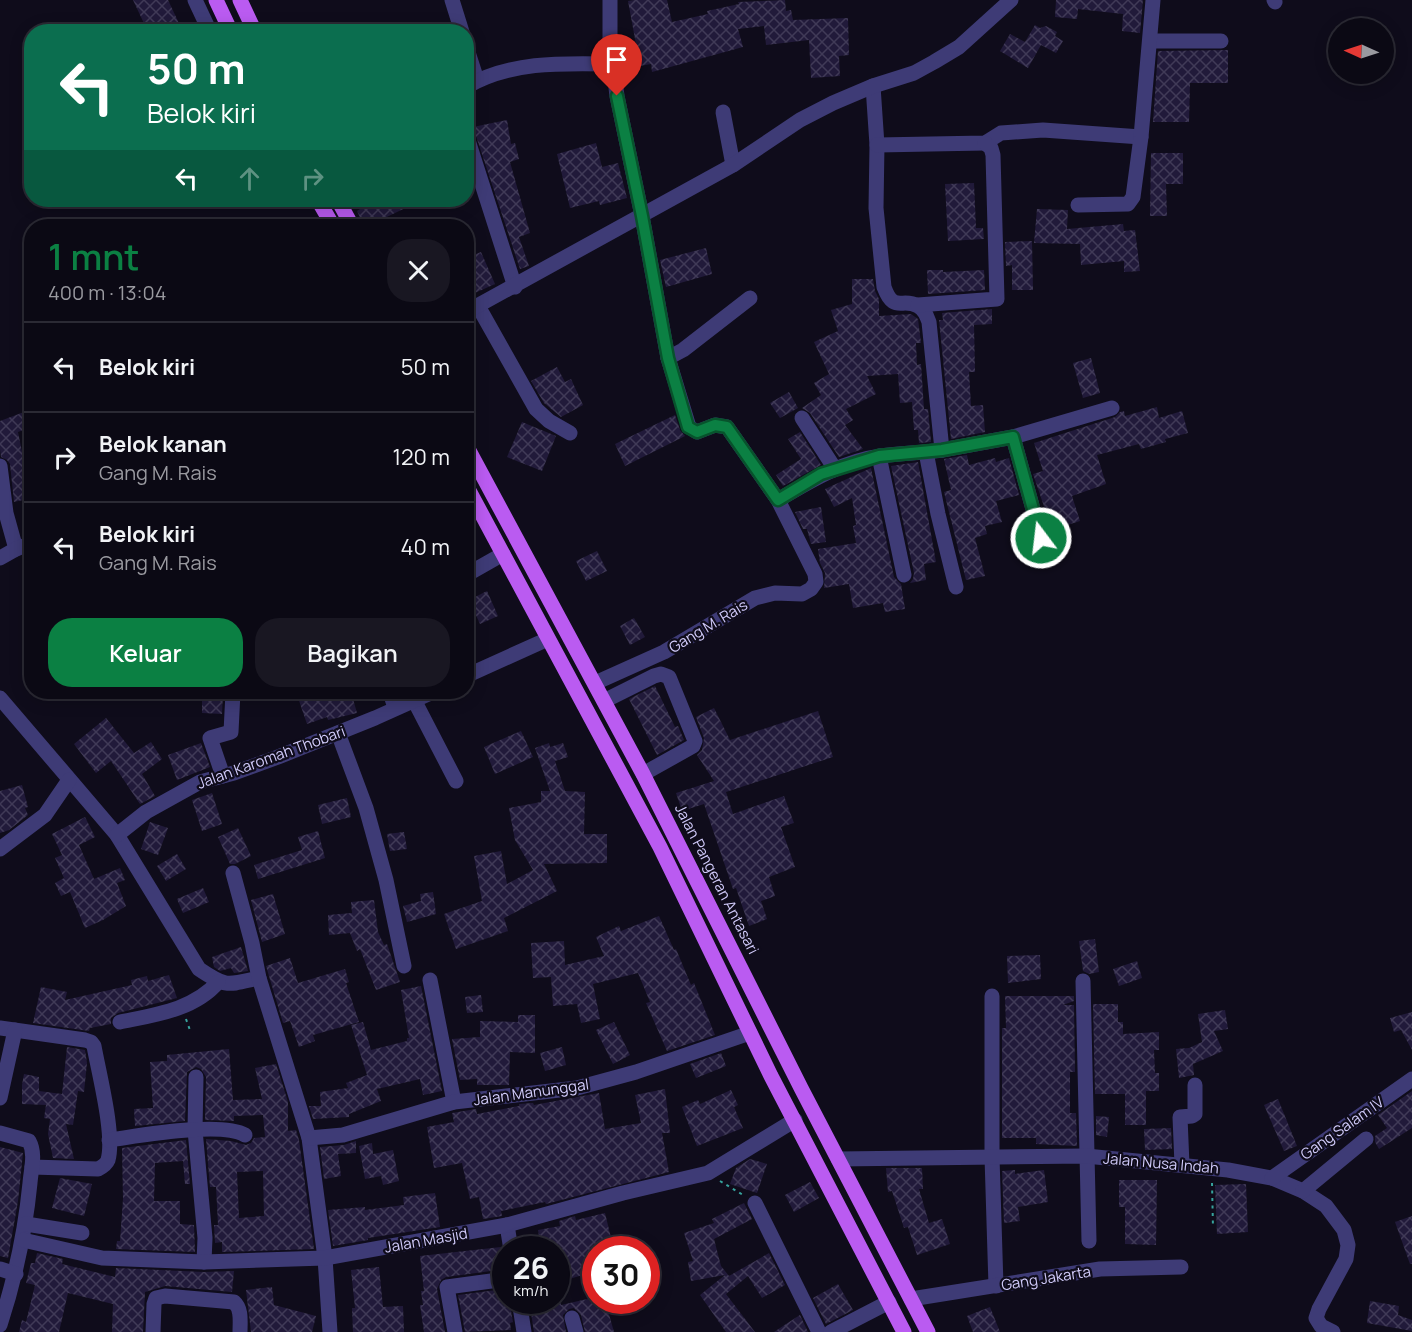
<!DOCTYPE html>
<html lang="id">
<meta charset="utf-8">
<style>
:root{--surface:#0b0914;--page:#191722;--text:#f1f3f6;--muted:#9a9aa0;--line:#2b2a34;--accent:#0b8043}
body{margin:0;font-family:Manrope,sans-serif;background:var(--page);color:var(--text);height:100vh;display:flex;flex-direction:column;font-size:22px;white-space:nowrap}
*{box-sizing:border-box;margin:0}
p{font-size:20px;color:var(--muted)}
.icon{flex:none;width:33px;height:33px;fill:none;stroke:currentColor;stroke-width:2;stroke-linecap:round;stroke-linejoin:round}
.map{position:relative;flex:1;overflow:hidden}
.sheet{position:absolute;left:24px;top:219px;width:450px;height:480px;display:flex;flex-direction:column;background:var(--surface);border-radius:24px;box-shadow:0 3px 15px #0003,0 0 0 2px var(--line)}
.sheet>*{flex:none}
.banner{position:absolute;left:24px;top:24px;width:450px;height:183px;border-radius:24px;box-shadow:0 3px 15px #0003,0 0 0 2px var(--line);background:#0b6e4f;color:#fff;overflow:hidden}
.needle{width:39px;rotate:273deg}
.tools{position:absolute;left:1328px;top:18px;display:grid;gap:12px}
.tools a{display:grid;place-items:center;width:66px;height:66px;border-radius:50%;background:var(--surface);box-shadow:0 3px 15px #0003,0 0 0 2px var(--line);font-size:30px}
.speed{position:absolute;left:492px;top:1236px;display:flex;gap:12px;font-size:30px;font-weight:700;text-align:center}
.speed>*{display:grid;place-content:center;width:78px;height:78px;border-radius:50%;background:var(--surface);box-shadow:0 3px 15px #0003,0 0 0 2px var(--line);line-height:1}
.speed small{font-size:15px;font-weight:400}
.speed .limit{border:9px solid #d22;background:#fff;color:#111}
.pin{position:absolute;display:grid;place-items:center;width:51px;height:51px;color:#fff;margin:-62px -26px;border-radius:50% 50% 50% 0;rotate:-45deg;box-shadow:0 0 6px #0007}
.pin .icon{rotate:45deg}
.me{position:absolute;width:66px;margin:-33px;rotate:345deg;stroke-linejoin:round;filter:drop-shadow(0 0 4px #0008)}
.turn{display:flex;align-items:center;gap:21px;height:126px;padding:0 24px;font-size:27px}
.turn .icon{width:78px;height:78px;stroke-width:2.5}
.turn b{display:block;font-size:42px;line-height:51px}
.lanes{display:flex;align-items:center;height:57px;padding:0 24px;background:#0003;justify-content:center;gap:30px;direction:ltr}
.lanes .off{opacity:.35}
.round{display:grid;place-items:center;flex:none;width:63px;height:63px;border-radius:24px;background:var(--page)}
.head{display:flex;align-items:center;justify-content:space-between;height:102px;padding:0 24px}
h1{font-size:36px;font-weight:600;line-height:45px;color:var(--accent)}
.cta{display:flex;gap:12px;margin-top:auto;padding:12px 24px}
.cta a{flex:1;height:69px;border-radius:24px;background:var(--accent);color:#fff;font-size:24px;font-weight:600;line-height:69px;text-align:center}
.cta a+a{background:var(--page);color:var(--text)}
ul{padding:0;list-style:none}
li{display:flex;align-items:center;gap:18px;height:90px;padding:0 24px;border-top:2px solid var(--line)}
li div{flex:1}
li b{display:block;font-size:22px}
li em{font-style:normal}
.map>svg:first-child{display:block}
.building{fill:url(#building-cross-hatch);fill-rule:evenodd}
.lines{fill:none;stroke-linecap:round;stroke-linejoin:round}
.path{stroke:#37a39d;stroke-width:2;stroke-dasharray:3 4.5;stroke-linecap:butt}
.minor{stroke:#3e3b76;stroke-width:15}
.major{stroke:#ba5bf1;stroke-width:15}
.route-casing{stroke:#07532c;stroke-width:15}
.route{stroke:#0b8043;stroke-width:10}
.labels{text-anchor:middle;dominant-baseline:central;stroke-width:4.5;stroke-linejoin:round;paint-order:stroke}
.street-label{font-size:15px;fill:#d1cbfa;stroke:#0f0c1b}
</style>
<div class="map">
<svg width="1412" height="1332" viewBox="0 0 1412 1332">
<defs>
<pattern id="building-cross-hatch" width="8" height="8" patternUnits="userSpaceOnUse" patternTransform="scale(1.5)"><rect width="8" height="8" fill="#211a3a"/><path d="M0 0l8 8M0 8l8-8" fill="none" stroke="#403a57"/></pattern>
</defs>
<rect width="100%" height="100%" fill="#0f0c1b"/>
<g class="building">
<polygon points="133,0 168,0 183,32 148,32"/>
<polygon points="634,0 667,0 672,22 708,14 707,11 739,4 738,2 785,0 786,11 791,10 793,20 848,18 849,55 839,56 840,76 811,78 809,40 766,45 764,26 738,29 743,47 652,72 651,64 640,66 628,1"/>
<polygon points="1056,0 1143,0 1140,33 1122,31 1123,14 1078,9 1077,19 1055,17"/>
<polygon points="1035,25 1040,28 1046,26 1057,32 1055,36 1063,41 1056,53 1041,45 1028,68 1000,51 1010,34 1025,42"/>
<polygon points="1228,50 1228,83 1190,83 1189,122 1153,122 1158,51"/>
<polygon points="507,120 511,144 515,143 519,159 510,162 530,233 519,237 529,266 520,269 473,127"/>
<polygon points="596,143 602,167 618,163 627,198 600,205 599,201 570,208 557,154"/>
<polygon points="1151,153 1183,153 1183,184 1166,184 1167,216 1150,216"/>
<polygon points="974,183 976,228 983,228 984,239 948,241 945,184"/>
<polygon points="360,200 422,200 368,226 364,226 357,211 363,207"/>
<polygon points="1037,209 1068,210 1067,229 1123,224 1124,231 1135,230 1140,271 1124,272 1124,261 1081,265 1080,244 1034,243"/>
<polygon points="1032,241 1033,290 1012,290 1012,265 1006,266 1005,242"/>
<polygon points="706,248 712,274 666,287 660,260"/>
<polygon points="481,252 495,284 466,297 466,258"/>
<polygon points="927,270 943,270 943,272 984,270 985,290 928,294"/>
<polygon points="852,279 873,279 875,291 879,299 879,316 911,314 918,319 921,343 916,343 917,365 921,364 924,409 928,409 931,442 919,443 918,430 914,430 912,402 900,403 898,374 867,376 876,394 846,409 853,420 845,425 863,449 839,457 810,413 802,408 821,395 814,383 829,374 814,342 838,331 831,310 852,304"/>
<polygon points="992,309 992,324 974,325 975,372 969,372 971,406 983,405 985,432 951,439 939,320 943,320 942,313"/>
<polygon points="1091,358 1100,393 1083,398 1073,363"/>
<polygon points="557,367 565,382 571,379 583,405 561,417 544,403 531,381"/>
<polygon points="789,392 798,408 780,418 770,403"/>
<polygon points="1157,407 1159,418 1182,411 1188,433 1165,439 1166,442 1141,449 1139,444 1097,455 1106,484 1072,496 1080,521 1052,530 1033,474 1043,471 1034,443 1115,417 1120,412 1124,411 1125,416"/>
<polygon points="32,409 32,427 18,432 28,481 32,480 32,498 14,502 10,464 7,460 1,457 0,449 0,421"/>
<polygon points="675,415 680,430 685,436 625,466 615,444"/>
<polygon points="522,422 556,436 542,471 507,457"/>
<polygon points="800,432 821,465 783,486 776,475 801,459 788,439"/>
<polygon points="967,455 969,465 995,458 996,462 1009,458 1019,495 996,501 1002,522 985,526 987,534 975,538 985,576 966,580 944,492 951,490 944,459"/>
<polygon points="918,462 936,562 924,564 926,580 910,583 913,579 914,573 891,466"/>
<polygon points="871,468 894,577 901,584 905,609 885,612 883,603 853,608 849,584 824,588 825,573 820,563 818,549 856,543 853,526 856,525 852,498 834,507 825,489"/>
<polygon points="821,507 826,542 811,544 807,529 803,529 795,512"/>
<polygon points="597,551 607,571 586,581 576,561"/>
<polygon points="487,591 498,616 480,624 469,600"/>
<polygon points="634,618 645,637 630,645 620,626"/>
<polygon points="655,686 675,727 678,726 684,740 657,755 629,699"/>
<polygon points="296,692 351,692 357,713 328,720 327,717 307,724"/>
<polygon points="202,694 223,694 222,714 202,713"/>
<polygon points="714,708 730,740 818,711 833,757 726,792 733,814 784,796 794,823 781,827 795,867 769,877 775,896 761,901 767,919 749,926 736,888 733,889 704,804 682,811 676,793 714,781 697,755 702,750 704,738 696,717"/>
<polygon points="106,718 134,753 151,742 162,759 142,774 155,796 140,804 111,761 96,773 74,744"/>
<polygon points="521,731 533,757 495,774 484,747"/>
<polygon points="201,743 210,767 177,780 168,755"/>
<polygon points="549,743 550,747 563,743 568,757 555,761 565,791 585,792 584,834 607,834 607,863 544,864 557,891 504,918 508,931 456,949 444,914 482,901 474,856 501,851 507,884 533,870 515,840 509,808 541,802 541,791 550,791 535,748"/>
<polygon points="22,785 28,807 25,808 28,815 9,830 0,833 0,791"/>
<polygon points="212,793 222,824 202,831 192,800"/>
<polygon points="347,798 351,817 322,824 318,805"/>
<polygon points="85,817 95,837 79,845 94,879 120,868 125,880 117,883 126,906 103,920 85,928 70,892 61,896 55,883 64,878 55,858 62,855 52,834"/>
<polygon points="150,822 168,828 158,855 141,849"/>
<polygon points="238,828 251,856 235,864 230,864 218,837"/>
<polygon points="318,831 325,858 258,879 254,865 302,850 298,837"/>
<polygon points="404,832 407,849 390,851 387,834"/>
<polygon points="177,854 186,869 166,881 157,866"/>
<polygon points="203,888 209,902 183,913 177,899"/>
<polygon points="433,892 436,914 407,922 403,906 421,901 420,894"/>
<polygon points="273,894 285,934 262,942 251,900"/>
<polygon points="374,900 378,932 384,945 387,944 400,982 376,990 360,949 357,951 350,933 329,935 328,915 352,913 351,902"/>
<polygon points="659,916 674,950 676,949 691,985 694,983 715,1035 667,1051 646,1003 650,1002 638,973 593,984 600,1019 581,1023 577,1004 553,1006 551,977 533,978 531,943 564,941 565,965 604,956 596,937 619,926 621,931"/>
<polygon points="1095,939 1099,972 1089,974 1083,971 1079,941"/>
<polygon points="241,947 248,971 234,973 231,968 220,971 214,967 212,957"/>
<polygon points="1040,955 1041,979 1008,983 1007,956"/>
<polygon points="290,958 298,983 345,969 349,982 346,983 359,1022 313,1035 315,1041 299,1047 290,1021 283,1023 266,966"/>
<polygon points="1137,961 1142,978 1119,986 1113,969"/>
<polygon points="169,975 177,998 118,1013 111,1018 111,1024 90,1028 89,1031 33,1023 41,987 67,992 65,1000 132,985 131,980 147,976 148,981"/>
<polygon points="421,986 442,1091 423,1095 420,1079 377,1089 381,1101 349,1114 349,1117 313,1119 309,1106 321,1106 320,1092 348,1088 346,1083 367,1075 351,1025 363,1022 371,1050 407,1041 407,1038 409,1038 401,990"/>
<polygon points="481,995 483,1012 467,1013 465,997"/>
<polygon points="1005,996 1074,996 1074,1001 1063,1005 1074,1005 1075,1072 1070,1072 1070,1113 1076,1113 1077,1146 1036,1144 1036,1138 1002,1138 1002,1028 1006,1028"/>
<polygon points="1093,1004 1118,1004 1118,1022 1123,1022 1123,1034 1159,1032 1159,1050 1154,1050 1155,1073 1159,1073 1159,1091 1146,1091 1146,1125 1125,1125 1125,1094 1095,1094"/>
<polygon points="1225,1010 1228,1029 1214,1031 1223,1051 1193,1064 1194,1075 1179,1078 1176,1049 1189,1048 1202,1042 1198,1014"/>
<polygon points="1412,1012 1412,1050 1401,1030 1394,1032 1390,1018"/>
<polygon points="518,1015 535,1015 535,1053 510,1052 509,1085 477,1085 477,1079 460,1080 452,1039 480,1037 480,1021 518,1022"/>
<polygon points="614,1022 630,1055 613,1064 596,1030"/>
<polygon points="67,1047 85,1050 87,1063 84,1092 78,1091 73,1125 66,1124 74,1159 53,1158 48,1134 50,1119 44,1118 46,1105 22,1104 22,1085 24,1074 39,1077 39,1091 62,1094"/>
<polygon points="562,1047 566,1065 545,1071 540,1053"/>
<path d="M229 1049 233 1100 262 1099 255 1068 276 1064 288 1102V1131L296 1130 299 1140 314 1249 222 1252V1242L215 1243 214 1225H218L216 1187H210L206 1139 231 1141 246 1145 251 1143 254 1138 265 1137 263 1115 234 1116V1121L205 1120 206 1077 201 1069 196 1067 187 1072 185 1121 135 1126 134 1109 153 1108 150 1062 167 1061V1055ZM263 1171 264 1216 239 1218 237 1172Z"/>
<polygon points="721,1053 726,1066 696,1078 690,1064"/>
<polygon points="665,1089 670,1133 662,1133 669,1172 546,1204 545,1202 501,1211 502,1216 483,1219 479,1197 470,1199 462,1163 434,1168 427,1127 454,1122 452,1113 476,1109 477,1114 519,1106 519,1104 533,1103 534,1105 599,1093 605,1129 641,1123 635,1095"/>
<polygon points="731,1090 738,1105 734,1107 743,1128 697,1146 682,1107 698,1100 700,1104"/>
<polygon points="1412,1091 1412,1128 1379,1149 1375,1142 1375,1136 1387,1128 1378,1115"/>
<polygon points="1278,1099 1297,1146 1284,1151 1264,1105"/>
<polygon points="1096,1116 1109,1117 1107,1137 1096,1135"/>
<polygon points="1171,1128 1172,1149 1145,1150 1144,1129"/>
<polygon points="186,1140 190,1184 185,1184 183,1161 155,1163 154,1201 180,1201 180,1224 194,1225 195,1252 116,1249 117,1241 120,1241 123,1199 122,1148"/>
<polygon points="356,1141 356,1153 338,1154 341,1176 324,1179 320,1147 344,1145"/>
<polygon points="372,1143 373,1154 393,1150 399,1181 383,1185 381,1176 365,1179 359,1146"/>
<polygon points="0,1147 23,1153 18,1201 8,1258 0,1256"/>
<polygon points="750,1159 767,1164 757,1193 730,1184 736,1168"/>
<polygon points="886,1168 922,1168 923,1189 919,1189 929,1223 942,1219 950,1244 917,1255 908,1227 904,1228 892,1191 888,1192"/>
<polygon points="1015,1170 1015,1174 1044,1170 1048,1202 1018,1207 1020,1221 1004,1223 1002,1171"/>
<polygon points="60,1178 92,1184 84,1216 52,1208"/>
<polygon points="1119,1180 1157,1180 1156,1245 1125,1244 1125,1207 1119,1207"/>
<polygon points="810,1182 819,1198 794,1212 785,1195"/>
<polygon points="1246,1184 1248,1232 1217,1234 1215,1185"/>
<polygon points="435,1193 440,1227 368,1238 368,1240 333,1246 328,1210 365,1207 365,1210 404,1205 403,1197"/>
<polygon points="744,1203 752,1219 714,1239 721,1266 729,1276 769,1253 785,1285 762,1298 748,1276 726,1294 755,1332 726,1332 700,1295 725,1275 691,1281 688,1262 693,1261 684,1233 714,1223 712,1219"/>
<polygon points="605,1213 614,1250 591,1250 596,1271 556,1283 556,1250 541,1250 538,1230 560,1226 559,1221 575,1216 576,1220"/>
<polygon points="1412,1216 1412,1264 1410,1264 1395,1222"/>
<polygon points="501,1247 506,1258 506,1269 446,1277 441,1280 437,1289 445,1332 424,1332 420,1305 423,1305 421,1291 424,1291 420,1256"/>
<polygon points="37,1253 63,1259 62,1264 115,1277 116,1268 204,1272 234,1271 232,1292 165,1286 145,1292 143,1332 112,1332 113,1304 68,1293 59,1332 19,1332 22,1320 26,1322 35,1285 26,1283 31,1263 35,1263"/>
<polygon points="379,1267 383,1307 403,1306 404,1332 353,1332 352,1308 355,1308 351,1270"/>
<polygon points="838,1284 853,1310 826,1324 813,1298"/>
<polygon points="272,1287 274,1305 316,1316 312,1332 251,1332 246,1290"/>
<polygon points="504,1289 506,1300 509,1300 513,1322 510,1323 511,1330 465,1332 458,1295"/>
<polygon points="596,1297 596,1300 605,1300 614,1332 585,1332 581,1315 574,1308 569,1309 563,1315 566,1332 534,1332 529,1300 560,1300 561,1305"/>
<polygon points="1370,1301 1399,1306 1398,1315 1412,1320 1412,1331 1367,1323"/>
<polygon points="990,1307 1000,1332 973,1332 967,1316"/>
<polygon points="800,1315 808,1332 774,1332 786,1324"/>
</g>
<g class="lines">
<g class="path">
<polyline points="186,1019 191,1033"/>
<polyline points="720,1181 743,1195"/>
<polyline points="1212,1183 1213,1228"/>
</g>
<g class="minor">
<polyline points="195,0 210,32"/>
<polyline points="452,0 462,32"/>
<polyline points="1274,0 1275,2"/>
<polyline points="1150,41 1221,41"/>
<polyline points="466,46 477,80"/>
<path d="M873 86 877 145 876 208 884 287C894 314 902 297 918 306 924 309 927 316 929 322L942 450 1013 437 1112 408"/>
<path d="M466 87C510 61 563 63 612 64"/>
<polyline points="723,112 733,165"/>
<polyline points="466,134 515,287"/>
<polyline points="877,145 985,143 1001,133 1043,130 1141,137"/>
<polyline points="1078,205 1128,204 1133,197 1141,137 1153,0"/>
<polyline points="288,226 295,225 297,226"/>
<polyline points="918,305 997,299 993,155 991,148 985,143"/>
<polyline points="478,306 536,409 549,421 570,433"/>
<polyline points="466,312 733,165 800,120 833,103 873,86 914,73 934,62 959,47 1011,0"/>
<polyline points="668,358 683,350 750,298"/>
<polyline points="802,418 835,469"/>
<polyline points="1013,437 1041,538"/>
<polyline points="926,452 938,514 956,587"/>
<polyline points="879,456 904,575"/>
<polyline points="0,466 6,513 16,549"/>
<path d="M778 500C810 481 843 461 881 456 901 453 922 453 942 450"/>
<polyline points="0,558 16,549 32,543"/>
<polyline points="466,575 503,554"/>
<polyline points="466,676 548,639"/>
<polyline points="595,683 664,652 755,598 775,593 802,594 811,589 816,582 815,574 778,500 727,427 715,425 697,432 689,427 668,358 642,216 617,96 610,38 610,0"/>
<polyline points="390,692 395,708"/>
<path d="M0 698 117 835 199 969C227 988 227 985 259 978"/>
<polyline points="414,700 456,781"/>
<polyline points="604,701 654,676 661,674 669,677 695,741 693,746 643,774"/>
<polyline points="338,733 366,808 386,880 404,966"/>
<polyline points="223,776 210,738 231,732 233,692"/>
<polyline points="117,835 146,812 200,782 234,773 278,757 375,718 433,692"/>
<polyline points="0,849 45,815 69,780"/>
<polyline points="233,873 252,943 259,978 309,1138 325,1258 330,1332"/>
<polyline points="430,980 454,1102"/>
<polyline points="1083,981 1089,1241"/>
<polyline points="992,996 992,1157 996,1286"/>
<path d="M120 1022C154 1015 194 1010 218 982"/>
<path d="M0 1028 85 1040 91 1042 94 1046C99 1074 115 1135 108 1160 106 1165 102 1167 98 1169L32 1167"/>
<polyline points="196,1077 195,1130 205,1238 204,1262"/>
<polyline points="0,1098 15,1030"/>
<path d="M0 1133 29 1141C36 1154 31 1169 30 1183 25 1234 16 1276 0 1325"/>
<polyline points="309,1138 343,1135 454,1102 577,1088 636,1072 750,1033"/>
<path d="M109 1140C139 1136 221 1121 245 1135"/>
<polyline points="838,1159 1086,1156 1228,1170 1272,1178 1303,1191 1326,1206 1344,1230 1348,1245 1346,1259 1319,1309 1316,1318 1321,1326 1333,1332"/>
<polyline points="1182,1165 1180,1117 1192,1116 1195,1114 1195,1085"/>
<polyline points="1272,1178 1412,1079"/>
<polyline points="1303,1191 1366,1139"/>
<polyline points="755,1203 819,1332"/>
<polyline points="26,1224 82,1233"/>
<polyline points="507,1225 511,1250"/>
<polyline points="23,1240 102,1258 204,1262 325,1258 507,1225 623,1193 708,1173 795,1120"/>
<polyline points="0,1269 16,1274"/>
<polyline points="911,1299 1100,1269 1181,1267"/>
<polyline points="519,1300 524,1332"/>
<polyline points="572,1318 576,1332"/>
<path d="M153 1332 154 1304 156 1298 165 1296 234 1302C242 1309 240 1322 240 1332"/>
<polyline points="455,1332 447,1287 506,1279"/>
<polyline points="831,1332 889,1302"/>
</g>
<g class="major">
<polyline points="216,0 231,32"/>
<polyline points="240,0 255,32"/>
<polyline points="318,200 333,226"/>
<polyline points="338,200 352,226"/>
<polyline points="466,445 643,774 801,1088 928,1332"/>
<polyline points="466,485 660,847 771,1076 904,1332"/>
</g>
</g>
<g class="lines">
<g class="route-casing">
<polyline id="route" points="617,96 642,216 668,358 688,427 697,432 715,425 727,427 778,500 821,474 879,456 942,450 1013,437 1041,538"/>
</g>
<use href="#route" class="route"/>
</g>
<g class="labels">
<g class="street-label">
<text transform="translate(708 626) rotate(-31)">Gang M. Rais</text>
<text transform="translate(271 757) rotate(-20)">Jalan Karomah Thobari</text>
<text transform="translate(717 879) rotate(63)">Jalan Pangeran Antasari</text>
<text transform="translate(531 1092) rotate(-8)">Jalan Manunggal</text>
<text transform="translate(1342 1128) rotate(-35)">Gang Salam IV</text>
<text transform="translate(1161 1163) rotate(5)">Jalan Nusa Indah</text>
<text transform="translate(426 1240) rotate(-10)">Jalan Masjid</text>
<text transform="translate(1046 1278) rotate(-9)">Gang Jakarta</text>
</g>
</g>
</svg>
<div class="tools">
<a><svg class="needle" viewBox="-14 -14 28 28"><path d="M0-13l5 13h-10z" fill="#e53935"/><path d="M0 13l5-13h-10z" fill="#9a9aa0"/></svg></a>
</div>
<div class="speed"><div>26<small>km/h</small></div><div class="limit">30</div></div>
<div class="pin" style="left:617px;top:96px;background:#d93025"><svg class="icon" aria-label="arrive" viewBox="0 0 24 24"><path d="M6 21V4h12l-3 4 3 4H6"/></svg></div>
<svg class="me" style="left:1041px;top:538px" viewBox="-20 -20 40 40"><circle r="17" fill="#0b8043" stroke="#fff" stroke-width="3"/><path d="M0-11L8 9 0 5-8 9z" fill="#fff"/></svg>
<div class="banner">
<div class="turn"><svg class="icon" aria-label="left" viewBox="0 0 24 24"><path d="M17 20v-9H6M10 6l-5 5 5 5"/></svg><div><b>50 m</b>Belok kiri</div></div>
<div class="lanes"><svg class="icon" aria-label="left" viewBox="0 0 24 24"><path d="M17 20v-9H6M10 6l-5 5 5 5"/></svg><svg class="icon off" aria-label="ahead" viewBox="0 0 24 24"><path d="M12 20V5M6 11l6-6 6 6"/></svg><svg class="icon off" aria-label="right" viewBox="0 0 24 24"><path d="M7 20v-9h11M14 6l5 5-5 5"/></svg></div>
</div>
<section class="sheet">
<div class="head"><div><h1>1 mnt</h1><p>400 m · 13:04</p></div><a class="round"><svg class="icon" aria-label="close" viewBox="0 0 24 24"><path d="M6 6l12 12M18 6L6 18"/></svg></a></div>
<ul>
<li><svg class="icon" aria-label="left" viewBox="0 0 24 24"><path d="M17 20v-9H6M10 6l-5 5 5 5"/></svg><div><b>Belok kiri</b></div><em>50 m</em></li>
<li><svg class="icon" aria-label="right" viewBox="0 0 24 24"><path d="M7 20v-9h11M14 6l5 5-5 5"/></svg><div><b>Belok kanan</b><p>Gang M. Rais</p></div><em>120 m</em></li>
<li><svg class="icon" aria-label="left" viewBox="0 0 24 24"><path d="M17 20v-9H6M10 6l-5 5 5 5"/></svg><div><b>Belok kiri</b><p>Gang M. Rais</p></div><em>40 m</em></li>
</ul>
<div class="cta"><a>Keluar</a><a>Bagikan</a></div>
</section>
</div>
